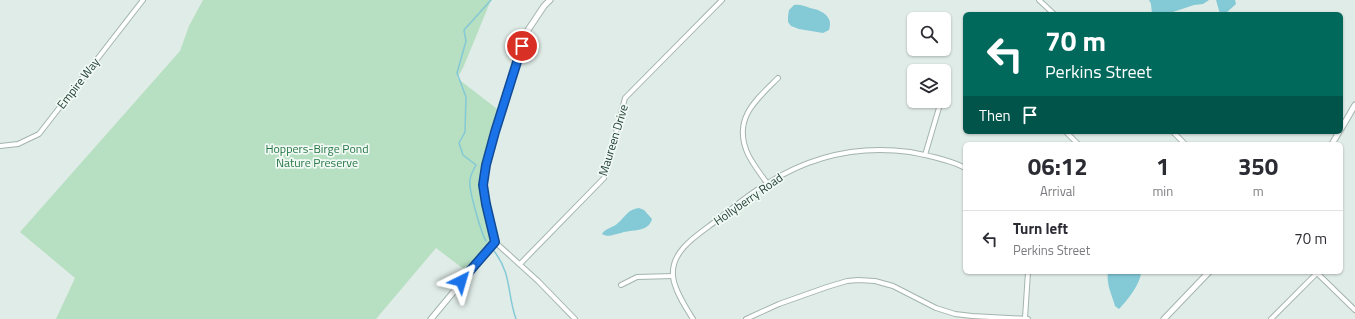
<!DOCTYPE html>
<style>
:root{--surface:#fff;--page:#f7f7f7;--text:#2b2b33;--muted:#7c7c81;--line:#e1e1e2}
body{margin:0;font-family:"Titillium Web",sans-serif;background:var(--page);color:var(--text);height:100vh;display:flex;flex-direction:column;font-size:15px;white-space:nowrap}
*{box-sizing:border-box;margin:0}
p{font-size:13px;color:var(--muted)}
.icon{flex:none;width:22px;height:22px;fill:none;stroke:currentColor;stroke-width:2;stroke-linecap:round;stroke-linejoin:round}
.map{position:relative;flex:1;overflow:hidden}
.panel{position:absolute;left:963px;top:142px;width:380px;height:132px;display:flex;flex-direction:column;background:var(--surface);border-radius:6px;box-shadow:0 1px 3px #0004}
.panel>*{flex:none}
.guide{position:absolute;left:963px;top:12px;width:380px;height:122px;border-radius:6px;box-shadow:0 1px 3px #0004;background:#00695c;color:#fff;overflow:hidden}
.fabs{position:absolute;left:907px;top:12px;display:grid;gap:8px}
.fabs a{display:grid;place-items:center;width:44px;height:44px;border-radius:6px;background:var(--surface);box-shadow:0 1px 3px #0004;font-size:20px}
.pin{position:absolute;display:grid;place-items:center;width:34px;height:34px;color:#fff;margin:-17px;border:2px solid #fff;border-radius:50%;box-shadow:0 1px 4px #0007}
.me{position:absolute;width:44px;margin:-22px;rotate:40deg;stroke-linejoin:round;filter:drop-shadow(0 0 3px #0008)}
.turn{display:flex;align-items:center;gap:14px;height:84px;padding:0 16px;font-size:18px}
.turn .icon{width:52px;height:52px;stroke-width:2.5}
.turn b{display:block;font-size:28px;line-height:34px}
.then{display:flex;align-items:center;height:38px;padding:0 16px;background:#0003;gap:8px;font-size:15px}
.eta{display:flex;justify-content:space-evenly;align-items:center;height:68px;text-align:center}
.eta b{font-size:24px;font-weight:700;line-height:28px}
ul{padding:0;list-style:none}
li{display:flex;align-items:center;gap:12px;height:56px;padding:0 16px;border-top:1px solid var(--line)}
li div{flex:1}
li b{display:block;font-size:15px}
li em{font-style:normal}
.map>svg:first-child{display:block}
.green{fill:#b7dfc2}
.water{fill:#84c9d6}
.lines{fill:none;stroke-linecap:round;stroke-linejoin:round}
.stream{stroke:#84c9d6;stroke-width:1.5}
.minor-casing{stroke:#a3b4ae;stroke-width:6}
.tertiary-casing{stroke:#a3b4ae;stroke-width:7}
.minor{stroke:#fff;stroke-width:4}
.tertiary{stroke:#fff;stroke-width:5}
.route-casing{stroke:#114b97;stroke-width:10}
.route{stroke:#1a73e8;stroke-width:7}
.labels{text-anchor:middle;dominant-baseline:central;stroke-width:3.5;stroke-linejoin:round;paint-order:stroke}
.street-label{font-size:12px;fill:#203e36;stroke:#f1f9f5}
.park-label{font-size:12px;fill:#277846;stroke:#f1f9f5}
</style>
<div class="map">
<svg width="1355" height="319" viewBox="0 0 1355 319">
<rect width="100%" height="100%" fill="#e0ece7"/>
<polygon class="green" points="203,0 491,0 463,68 457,78 501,112 483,185 495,242 471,270 468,267 465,270 436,248 376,319 56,319 75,278 20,232 180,51 189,26"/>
<g class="water">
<polygon points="1149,0 1209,0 1203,4 1194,5 1167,14 1152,14 1151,4"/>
<polygon points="1216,0 1235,0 1236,4 1225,14 1220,14"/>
<path d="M794 5C799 4 805 6 810 8 821 10 834 16 829 30L823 33 799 29 791 26 788 22V16L789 10Z"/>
<path d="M639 208 644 210 652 219C648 233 632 229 621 233 615 234 608 238 602 234 605 228 613 228 618 223 625 217 628 209 639 208Z"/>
<path d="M1108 272H1141C1141 283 1127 301 1119 309L1115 306C1112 295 1106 284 1108 272Z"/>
</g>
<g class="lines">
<g class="stream">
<path d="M486 241C481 233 471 196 470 186 469 178 472 172 476 165L463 155 459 143 465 132 466 97 457 73 466 41 464 30 491 0"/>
<path d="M494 251C512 274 507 294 516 319"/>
</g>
<g class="minor-casing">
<g id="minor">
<polyline points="1039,0 1054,14"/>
<polyline points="944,91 944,89"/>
<polyline points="1066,132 1078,144"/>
<polyline points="1173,132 1185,144"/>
<polyline points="0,146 18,144 39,134 143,0"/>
<polyline points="925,155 941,101"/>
<path d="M767 183C760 173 751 162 747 152 733 118 756 100 778 78"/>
<polyline points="495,242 538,281 575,319"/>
<polyline points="520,264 604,178 625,98 722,0"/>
<polyline points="1316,272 1355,310"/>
<polyline points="621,285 637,277 673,276"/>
<polyline points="1025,318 1028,272"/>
<path d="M693 319C686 308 673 288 673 275 671 250 699 234 716 221 733 208 750 193 768 183 811 156 859 145 910 152 926 155 951 160 965 168"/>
<polyline points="746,319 779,304 827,287 847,281 858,280 875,281 893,286 936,308 955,314 972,316 1028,319"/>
<polyline points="1271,319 1317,273"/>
</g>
</g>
<g class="tertiary-casing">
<g id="tertiary">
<polyline points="1341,129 1355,105"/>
<polyline points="1332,144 1339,132"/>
<polyline points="431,319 495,242 486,204 483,185 486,165 495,132 526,33 544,6 550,0"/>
<polyline points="1164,319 1209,272"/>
</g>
</g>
<use href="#minor" class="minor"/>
<use href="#tertiary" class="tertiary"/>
</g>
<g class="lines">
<g class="route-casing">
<polyline id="route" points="461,281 495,242 486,204 483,185 486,165 495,132 522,46"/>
</g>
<use href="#route" class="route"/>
</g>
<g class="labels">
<g class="street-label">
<text transform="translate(78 83) rotate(-52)">Empire Way</text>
<text transform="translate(613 140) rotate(-73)">Maureen Drive</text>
<text transform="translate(748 199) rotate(-35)">Hollyberry Road</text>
</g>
<g class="park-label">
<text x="317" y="148">Hoppers-Birge Pond<tspan x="317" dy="14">Nature Preserve</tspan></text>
</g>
</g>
</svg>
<div class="fabs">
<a><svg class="icon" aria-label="search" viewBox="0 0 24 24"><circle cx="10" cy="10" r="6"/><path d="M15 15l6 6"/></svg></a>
<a><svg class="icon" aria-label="layers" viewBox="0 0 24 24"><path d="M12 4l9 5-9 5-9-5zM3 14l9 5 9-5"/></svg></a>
</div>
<div class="pin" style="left:522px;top:46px;background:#d93025"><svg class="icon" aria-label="arrive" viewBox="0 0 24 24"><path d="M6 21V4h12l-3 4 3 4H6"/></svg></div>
<svg class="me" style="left:461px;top:281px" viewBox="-20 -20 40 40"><path d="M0-17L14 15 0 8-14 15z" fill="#1a73e8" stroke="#fff" stroke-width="4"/></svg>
<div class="guide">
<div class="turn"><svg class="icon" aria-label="left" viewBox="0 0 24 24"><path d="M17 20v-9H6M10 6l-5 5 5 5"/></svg><div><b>70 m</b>Perkins Street</div></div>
<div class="then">Then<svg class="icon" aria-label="arrive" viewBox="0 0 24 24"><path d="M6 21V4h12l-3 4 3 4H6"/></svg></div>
</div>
<section class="panel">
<div class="eta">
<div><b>06:12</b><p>Arrival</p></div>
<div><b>1</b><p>min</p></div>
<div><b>350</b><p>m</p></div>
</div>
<ul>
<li><svg class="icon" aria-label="left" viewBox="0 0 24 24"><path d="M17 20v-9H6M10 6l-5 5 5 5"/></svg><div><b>Turn left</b><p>Perkins Street</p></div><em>70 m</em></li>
</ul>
</section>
</div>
